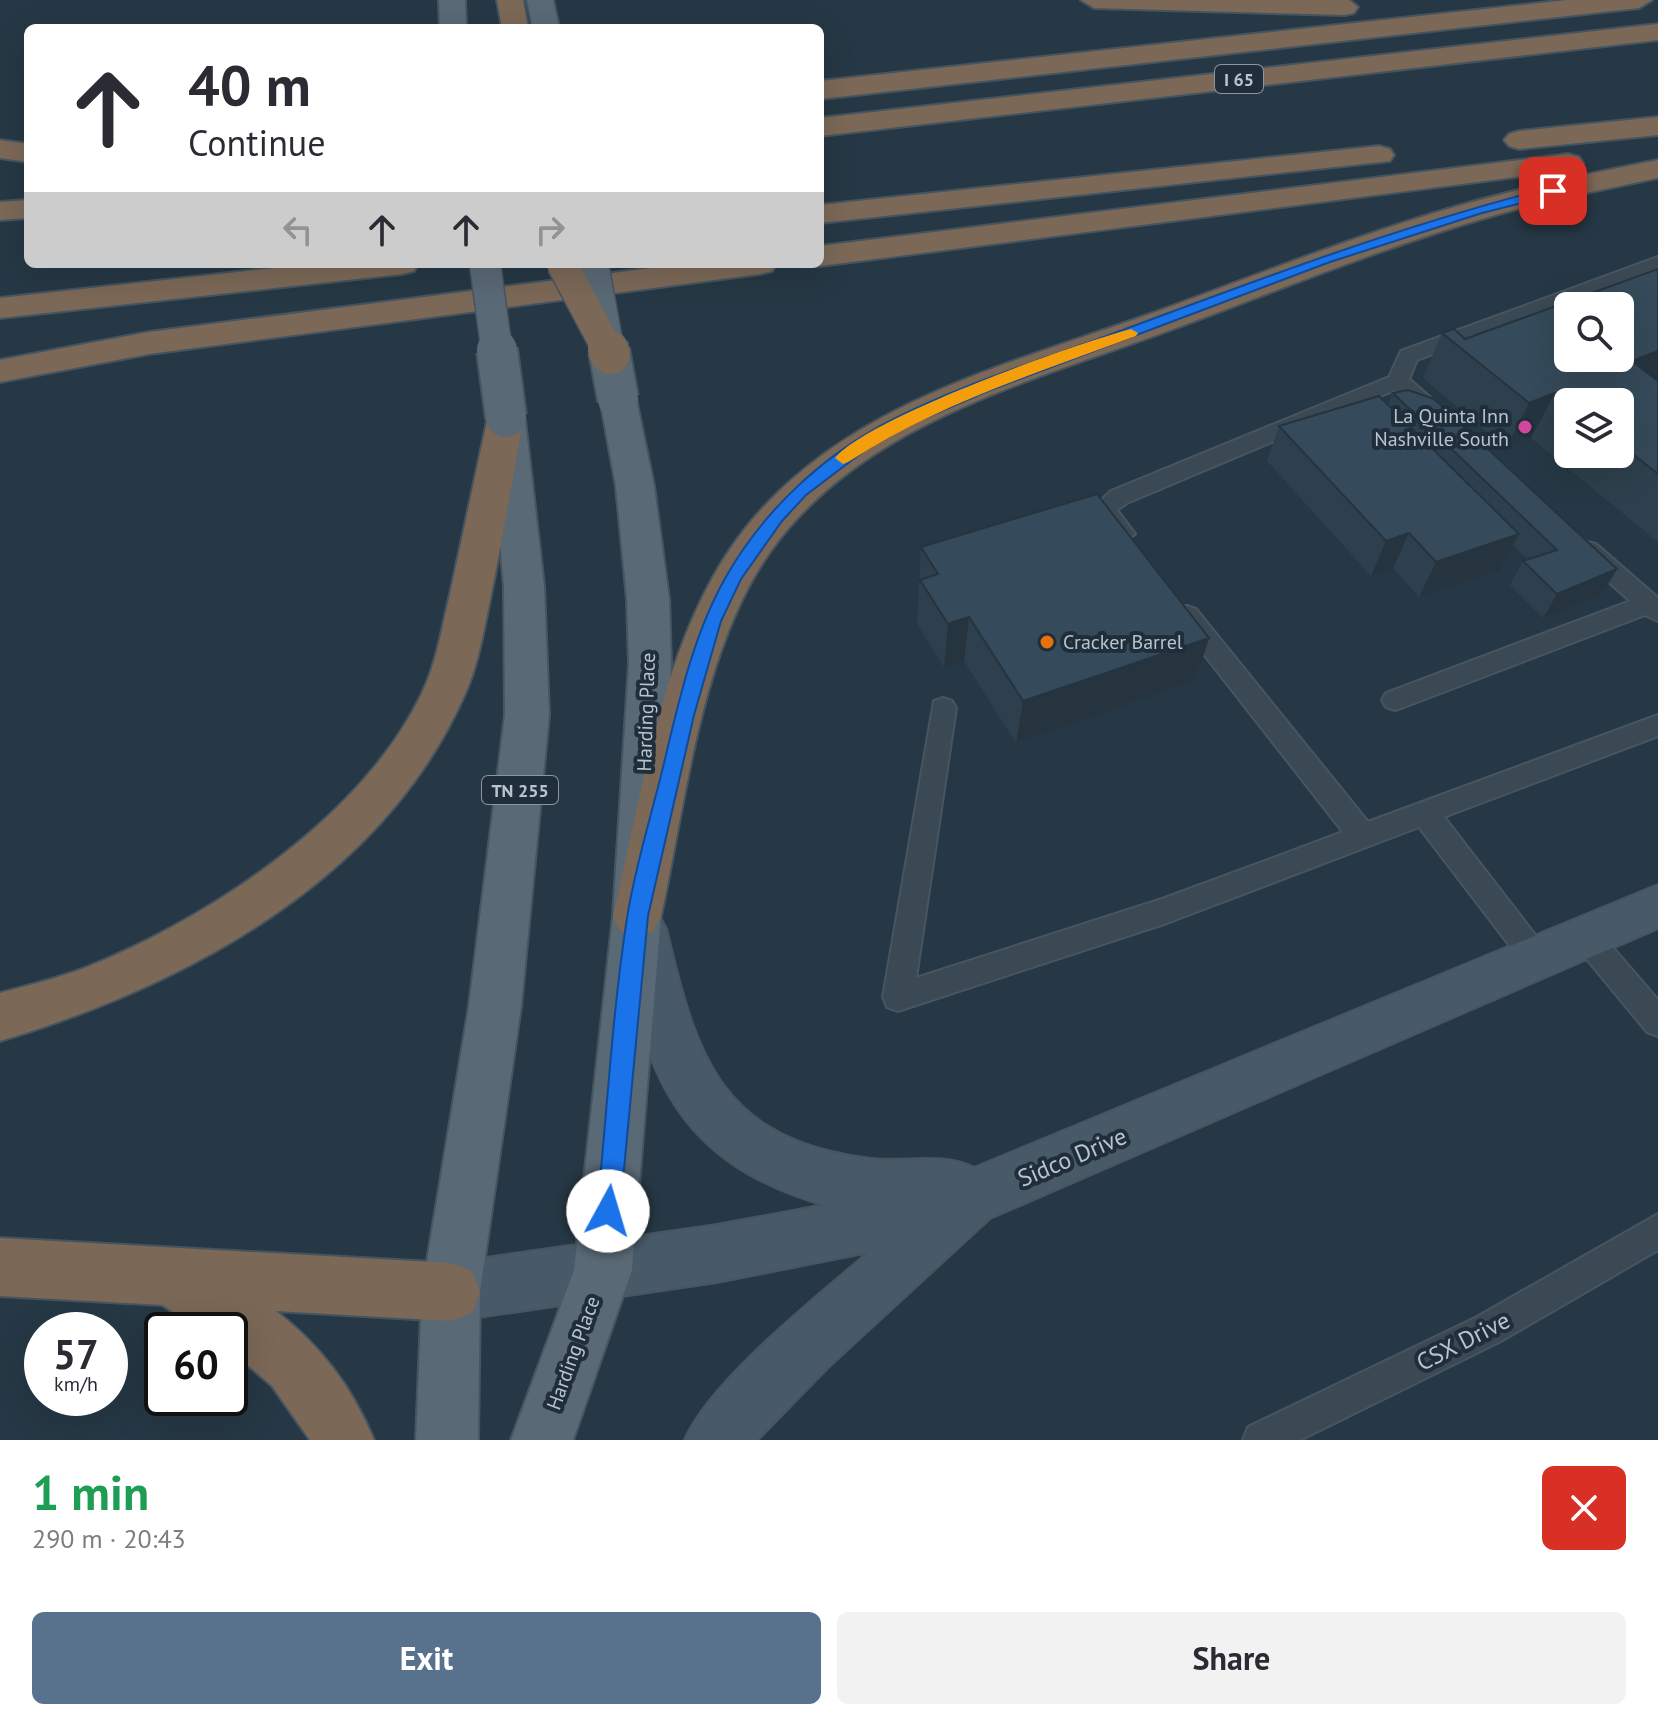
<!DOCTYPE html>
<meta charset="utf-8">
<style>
:root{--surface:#fff;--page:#f2f2f3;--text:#2b2b33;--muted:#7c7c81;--accent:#58728e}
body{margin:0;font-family:"PT Sans",sans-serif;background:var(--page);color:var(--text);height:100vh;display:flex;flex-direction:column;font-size:30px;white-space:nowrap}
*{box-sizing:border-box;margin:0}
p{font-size:26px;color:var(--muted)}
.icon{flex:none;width:44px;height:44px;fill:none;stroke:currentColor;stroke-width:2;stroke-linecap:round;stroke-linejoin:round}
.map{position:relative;height:1440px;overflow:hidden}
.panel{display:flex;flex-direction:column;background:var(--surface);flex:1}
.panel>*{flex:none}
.hud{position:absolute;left:24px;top:24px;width:800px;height:244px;border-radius:12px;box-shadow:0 8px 32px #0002;background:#fff;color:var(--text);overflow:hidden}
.buttons{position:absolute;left:1554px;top:292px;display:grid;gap:16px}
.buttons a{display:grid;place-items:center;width:80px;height:80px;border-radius:12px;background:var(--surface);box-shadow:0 8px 32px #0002;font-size:40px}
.speed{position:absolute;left:24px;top:1312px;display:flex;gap:16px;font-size:40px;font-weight:700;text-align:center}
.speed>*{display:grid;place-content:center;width:104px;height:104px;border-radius:50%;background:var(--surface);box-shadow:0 8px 32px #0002;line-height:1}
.speed small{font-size:20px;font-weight:400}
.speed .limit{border:4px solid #111;border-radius:12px;background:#fff;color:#111}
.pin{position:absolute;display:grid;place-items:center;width:68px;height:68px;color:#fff;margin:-34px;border-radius:16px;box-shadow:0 4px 12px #0006}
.me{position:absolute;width:88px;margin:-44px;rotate:6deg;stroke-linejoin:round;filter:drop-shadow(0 0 6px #0008)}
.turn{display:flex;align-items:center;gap:28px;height:168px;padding:0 32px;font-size:36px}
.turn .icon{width:104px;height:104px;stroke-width:2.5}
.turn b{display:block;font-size:56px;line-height:68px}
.lanes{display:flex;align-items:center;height:76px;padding:0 32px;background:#0003;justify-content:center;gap:40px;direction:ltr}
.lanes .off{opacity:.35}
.round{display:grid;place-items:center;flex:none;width:84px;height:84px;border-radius:12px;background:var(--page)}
.headline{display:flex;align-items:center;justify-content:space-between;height:136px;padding:0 32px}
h1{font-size:48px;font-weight:700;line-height:60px;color:#1e9e55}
.cta{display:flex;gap:16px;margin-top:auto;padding:16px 32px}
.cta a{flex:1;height:92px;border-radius:12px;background:var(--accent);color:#fff;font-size:32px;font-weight:700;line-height:92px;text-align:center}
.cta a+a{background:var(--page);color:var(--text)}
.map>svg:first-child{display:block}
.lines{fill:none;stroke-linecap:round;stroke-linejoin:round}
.lane-casing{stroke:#475561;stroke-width:4}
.secondary-casing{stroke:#475561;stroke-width:4}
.primary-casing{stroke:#475561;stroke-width:4}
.highway-casing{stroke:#45545f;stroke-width:4}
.lane{fill:#3b4955;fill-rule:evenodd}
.secondary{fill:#485968;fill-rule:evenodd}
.primary{fill:#596975;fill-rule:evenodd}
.highway{fill:#7b6857;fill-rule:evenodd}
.primary-bridge-far1-casing{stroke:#475561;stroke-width:33;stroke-linecap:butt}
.primary-bridge-casing{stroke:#475561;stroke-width:44;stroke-linecap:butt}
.highway-bridge-far1-casing{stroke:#45545f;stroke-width:33;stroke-linecap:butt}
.highway-bridge-casing{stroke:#45545f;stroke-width:44;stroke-linecap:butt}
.primary-bridge-far1{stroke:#596975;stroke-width:30}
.primary-bridge{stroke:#596975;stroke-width:40}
.highway-bridge-far1{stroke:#7b6857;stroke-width:30}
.highway-bridge{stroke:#7b6857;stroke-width:40}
.wall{fill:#2e404d;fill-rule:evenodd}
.shaded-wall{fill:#25343f}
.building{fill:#354a5a;stroke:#25343f;stroke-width:2;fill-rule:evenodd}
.route{fill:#1a73e8;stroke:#114b97;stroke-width:2}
.slow{fill:#f59e0b}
.hotel-dot{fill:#d1479c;stroke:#1f2e3a;stroke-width:3}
.food-dot{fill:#e8710a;stroke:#1f2e3a;stroke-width:3}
.labels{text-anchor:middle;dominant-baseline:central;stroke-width:8;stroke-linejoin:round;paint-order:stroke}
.shield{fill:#1f2e3a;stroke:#8a97a2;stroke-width:2}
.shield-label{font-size:18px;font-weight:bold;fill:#b8c4ce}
.poi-label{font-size:20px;fill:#b8c4ce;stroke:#1f2e3a;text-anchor:end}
.street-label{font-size:20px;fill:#b8c4ce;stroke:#1f2e3a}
.near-street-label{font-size:24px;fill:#b8c4ce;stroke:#1f2e3a}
</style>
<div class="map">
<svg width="1658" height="1440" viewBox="0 0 1658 1440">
<rect width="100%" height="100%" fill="#263845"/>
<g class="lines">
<g class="lane-casing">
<g id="lane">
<polygon points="1658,257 1658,270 1417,360 1409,379 1441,407 1444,412 1441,417 1425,417 1395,390 1127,503 1117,510 1135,534 1123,542 1115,540 1092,509 1111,491 1389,377 1401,351"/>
<polygon points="1588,542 1596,544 1658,598 1658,621 1645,615 1404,707 1395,710 1386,707 1382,700 1386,693 1630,601 1580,556 1576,550 1580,544"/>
<polygon points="1187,606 1196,609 1368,822 1658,715 1658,736 1444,817 1546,949 1551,958 1546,967 1536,971 1526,967 1419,827 1167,923 898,1011 887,1007 883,997 934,701 943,698 952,701 956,708 916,978 1165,898 1343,832 1178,621 1175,615 1178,609"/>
<polygon points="1586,924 1596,928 1658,1000 1658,1036 1647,1032 1576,946 1571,937 1576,928"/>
<polygon points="1658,1214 1658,1250 1501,1341 1300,1440 1243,1440 1248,1427 1477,1317"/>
</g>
</g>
<g class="secondary-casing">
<path id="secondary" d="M1658 885V928L990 1218 827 1368 757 1440H685C710 1381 818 1296 869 1252L717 1282 451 1321 430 1313 422 1292 430 1271 451 1263 717 1225 825 1205C671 1160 647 1072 616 929L624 914 641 907 658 914 666 929C697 1060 721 1140 871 1159 905 1163 944 1152 974 1168Z"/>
</g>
<g class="primary-casing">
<g id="primary">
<polygon points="439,0 465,0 466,28 440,28"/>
<polygon points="527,0 553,0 559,28 533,28"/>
<polygon points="618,387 631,391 636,399 654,486 669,599 671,664 661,916 632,1270 573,1440 511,1440 574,1270 613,916 629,664 627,599 616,486 600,399 605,391"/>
<polygon points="507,408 520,412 525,420 544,586 549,715 521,1006 480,1292 478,1440 416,1440 422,1292 469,1006 505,715 504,586 489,420 494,412"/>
</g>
</g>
<g class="highway-casing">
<g id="highway">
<polygon points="497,0 523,0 528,28 502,28"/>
<polygon points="1081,0 1349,0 1358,7 1354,13 1345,15 1094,8"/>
<polygon points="1567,0 1652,0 1639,8 820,99 820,81"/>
<polygon points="1658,24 1658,40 820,136 820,118"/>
<polygon points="1658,117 1658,135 1519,149 1509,146 1504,140 1509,134 1519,131"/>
<polygon points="0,140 28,144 28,162 0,158"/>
<polygon points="1379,146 1390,149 1394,155 1390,161 820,223 820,205"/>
<polygon points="1568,154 1579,157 1583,163 1579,169 820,266 813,264 820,264 820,246"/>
<path d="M1658 160V178C1602 190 1546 200 1492 216 1384 247 1281 289 1176 328 1034 381 863 421 770 552 701 650 686 800 661 916L654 931 637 937 620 931 613 916C643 791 663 633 744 530 843 404 1007 365 1150 314 1244 280 1336 243 1431 214 1505 191 1582 175 1658 160Z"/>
<polygon points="28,200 28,218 0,220 0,202"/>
<polygon points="311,264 418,264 414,271 402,274 0,318 0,298"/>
<polygon points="683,264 776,264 772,271 760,274 149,354 0,382 0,360 149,332"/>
<path d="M506 405 519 409 524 417C513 476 503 536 491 595 484 628 479 663 465 694 383 881 186 985 0 1041V993C29 985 59 978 87 967 211 917 363 817 422 693 437 662 442 627 450 594 463 535 475 476 488 417L493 409Z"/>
<path d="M0 1238 451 1263 472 1271 480 1292 472 1313 451 1321 276 1311C321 1346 352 1387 374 1440H310L272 1386 230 1350V1330H202L162 1305 0 1296Z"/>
</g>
</g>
<use href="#lane" class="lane"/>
<use href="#secondary" class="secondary"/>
<use href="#primary" class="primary"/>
<use href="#highway" class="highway"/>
<g class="primary-bridge-far1-casing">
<g id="primary-bridge-far1">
<polyline points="485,264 497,352"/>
<polyline points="593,264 609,352"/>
</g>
</g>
<g class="primary-bridge-casing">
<g id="primary-bridge">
<polyline points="497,350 506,417"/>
<polyline points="609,350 618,399"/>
</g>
</g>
<g class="highway-bridge-far1-casing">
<polyline id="highway-bridge-far1" points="562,264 609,352"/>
</g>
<g class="highway-bridge-casing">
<polyline id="highway-bridge" points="608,350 610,354"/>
</g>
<use href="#primary-bridge-far1" class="primary-bridge-far1"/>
<use href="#primary-bridge" class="primary-bridge"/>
<use href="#highway-bridge-far1" class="highway-bridge-far1"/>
<use href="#highway-bridge" class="highway-bridge"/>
</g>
<g class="wall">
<path d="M1658 269V542L1531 438 1506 448 1423 378 1442 333 1465 339ZM1568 402H1620V454H1568Z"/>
<polygon points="1393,393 1617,569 1602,594 1543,618 1510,585 1523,561 1528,560 1513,545 1500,570 1419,597 1393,568 1371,576 1267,461 1279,426 1388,405"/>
<polygon points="921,547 1209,638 1195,681 1016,743 964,661 944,667 917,624"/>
</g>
<g class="shaded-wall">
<polygon points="1658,351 1658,386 1632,361"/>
<polygon points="1555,393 1531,438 1506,448 1529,403"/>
<polygon points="1409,533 1393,568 1371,576 1386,541"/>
<polygon points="1519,534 1500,570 1419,597 1436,562"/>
<polygon points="1617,569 1602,594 1543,618 1557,594"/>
<polygon points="969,617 964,661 944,667 948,624"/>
<polygon points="1209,638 1195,681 1016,743 1023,701"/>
</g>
<g class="building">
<path d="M1658 269V351L1632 361 1658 381V474L1620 444V402H1568V403L1555 393 1529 403 1442 333 1454 329 1465 339ZM1568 306H1620V358H1568Z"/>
<polygon points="1408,390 1434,399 1617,569 1557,594 1523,561 1557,550 1393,393"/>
<polygon points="1379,396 1519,534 1436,562 1409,533 1386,541 1279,426"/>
<polygon points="1097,494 1209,638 1023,701 969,617 948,624 920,580 938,574 921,547"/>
</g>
<path class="route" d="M1553 187 1558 188V194L1482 213 1330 262 988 391 897 430 864 451 806 495 782 521 741 579 721 621 694 715 648 916 620 1211 617 1219 608 1223 600 1219 597 1211C607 1114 612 1015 627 918 635 866 652 814 664 763 679 700 694 632 727 575 764 511 820 458 886 423 961 384 1044 359 1123 330 1265 277 1406 224 1553 187Z"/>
<path class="slow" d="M1131 329 1138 333 1136 336C1037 373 937 404 848 462L843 464 835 458C868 418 1074 344 1131 329Z"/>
<circle class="hotel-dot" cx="1525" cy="427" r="8"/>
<circle class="food-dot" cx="1047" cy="642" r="8"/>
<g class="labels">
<g class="shield">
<rect x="1215" y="65" width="48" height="28" rx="6"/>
<rect x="482" y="776" width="76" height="28" rx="6"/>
</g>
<g class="shield-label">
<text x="1239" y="79">I 65</text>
<text x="520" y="790">TN 255</text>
</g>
<g class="poi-label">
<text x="1509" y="416">La Quinta Inn<tspan x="1509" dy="23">Nashville South</tspan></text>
<text x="1063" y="642" text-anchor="start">Cracker Barrel</text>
</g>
<g class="street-label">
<text transform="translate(646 712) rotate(-88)">Harding Place</text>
<text transform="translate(573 1353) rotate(-70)">Harding Place</text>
</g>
<g class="near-street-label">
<text transform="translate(1072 1157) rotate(-23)">Sidco Drive</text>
<text transform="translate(1463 1341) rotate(-27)">CSX Drive</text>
</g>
</g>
</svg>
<div class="buttons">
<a><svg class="icon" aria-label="search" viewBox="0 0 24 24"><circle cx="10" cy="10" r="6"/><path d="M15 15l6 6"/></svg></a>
<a><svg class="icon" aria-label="layers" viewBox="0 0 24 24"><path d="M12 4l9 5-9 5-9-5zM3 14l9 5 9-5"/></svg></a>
</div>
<div class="speed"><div>57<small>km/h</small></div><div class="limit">60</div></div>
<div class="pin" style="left:1553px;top:191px;background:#d93025"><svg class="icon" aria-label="arrive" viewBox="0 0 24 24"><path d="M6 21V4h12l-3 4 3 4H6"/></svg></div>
<svg class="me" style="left:608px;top:1211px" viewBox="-20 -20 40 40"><circle r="19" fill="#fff"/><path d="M0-13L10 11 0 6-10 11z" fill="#1a73e8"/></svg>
<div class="hud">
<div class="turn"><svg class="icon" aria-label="ahead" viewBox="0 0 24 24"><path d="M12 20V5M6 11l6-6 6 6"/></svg><div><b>40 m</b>Continue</div></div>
<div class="lanes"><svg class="icon off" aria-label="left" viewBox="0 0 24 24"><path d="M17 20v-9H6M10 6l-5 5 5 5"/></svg><svg class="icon" aria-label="ahead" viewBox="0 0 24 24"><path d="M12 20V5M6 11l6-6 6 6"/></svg><svg class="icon" aria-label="ahead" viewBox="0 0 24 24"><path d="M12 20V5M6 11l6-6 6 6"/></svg><svg class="icon off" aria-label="right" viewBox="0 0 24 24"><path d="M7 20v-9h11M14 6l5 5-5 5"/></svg></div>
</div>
</div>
<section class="panel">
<div class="headline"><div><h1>1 min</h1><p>290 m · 20:43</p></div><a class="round" style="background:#d93025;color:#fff"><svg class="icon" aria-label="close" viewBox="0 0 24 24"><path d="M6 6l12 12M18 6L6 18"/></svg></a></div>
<div class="cta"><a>Exit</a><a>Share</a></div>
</section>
